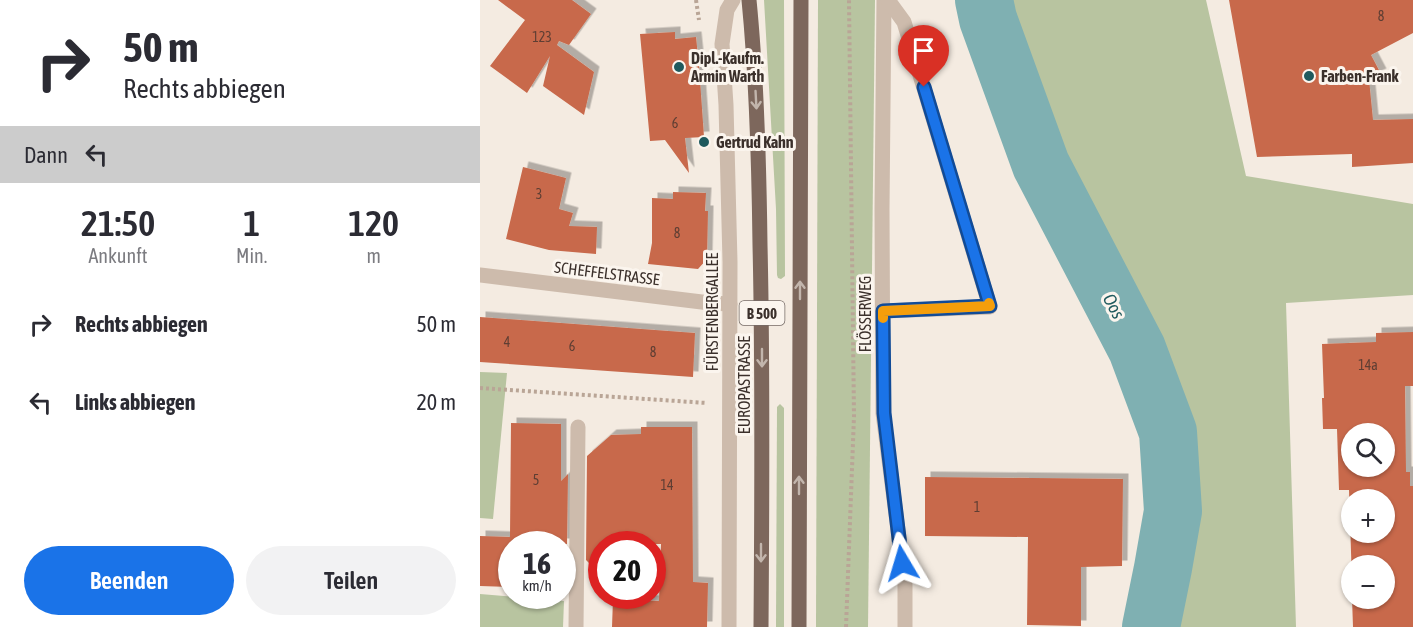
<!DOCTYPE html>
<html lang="de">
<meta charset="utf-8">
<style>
:root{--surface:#fff;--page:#f2f2f3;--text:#2b2b33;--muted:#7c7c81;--accent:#1a73e8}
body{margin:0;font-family:"Asap Condensed",sans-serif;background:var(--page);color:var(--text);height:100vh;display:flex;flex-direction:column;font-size:22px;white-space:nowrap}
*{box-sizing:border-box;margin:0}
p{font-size:20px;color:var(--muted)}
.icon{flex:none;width:33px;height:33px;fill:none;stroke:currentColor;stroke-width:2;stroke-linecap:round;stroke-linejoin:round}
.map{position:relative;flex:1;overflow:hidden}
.details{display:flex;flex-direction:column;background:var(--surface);width:480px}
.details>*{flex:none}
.hud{background:#fff;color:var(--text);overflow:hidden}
.tools{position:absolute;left:861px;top:423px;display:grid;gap:12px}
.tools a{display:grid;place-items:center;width:54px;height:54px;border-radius:50%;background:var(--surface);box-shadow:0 2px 4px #0004;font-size:30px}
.speed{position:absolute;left:18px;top:531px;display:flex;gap:12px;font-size:30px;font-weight:700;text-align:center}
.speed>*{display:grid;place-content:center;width:78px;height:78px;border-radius:50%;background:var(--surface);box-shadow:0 2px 4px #0004;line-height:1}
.speed small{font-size:15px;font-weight:400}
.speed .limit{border:9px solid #d22;background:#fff;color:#111}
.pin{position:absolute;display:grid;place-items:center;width:51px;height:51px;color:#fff;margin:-62px -26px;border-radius:50% 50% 50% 0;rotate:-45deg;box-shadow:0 0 6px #0007}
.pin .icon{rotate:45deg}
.me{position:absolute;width:66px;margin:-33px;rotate:353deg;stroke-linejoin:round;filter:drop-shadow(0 0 4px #0008)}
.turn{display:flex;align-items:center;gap:21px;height:126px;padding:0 24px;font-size:27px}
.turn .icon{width:78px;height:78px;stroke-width:2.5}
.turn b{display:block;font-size:42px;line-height:51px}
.then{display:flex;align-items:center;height:57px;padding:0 24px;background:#0003;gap:12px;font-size:22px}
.eta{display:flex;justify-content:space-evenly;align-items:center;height:102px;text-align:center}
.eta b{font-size:36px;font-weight:600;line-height:42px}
.primary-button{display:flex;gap:12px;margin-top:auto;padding:12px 24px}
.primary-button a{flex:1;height:69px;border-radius:36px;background:var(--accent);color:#fff;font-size:24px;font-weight:600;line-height:69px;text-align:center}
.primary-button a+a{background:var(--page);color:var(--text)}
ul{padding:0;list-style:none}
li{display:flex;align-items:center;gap:18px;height:78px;padding:0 24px}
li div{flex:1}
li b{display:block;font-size:22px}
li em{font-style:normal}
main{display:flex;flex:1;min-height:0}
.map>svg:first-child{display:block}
.green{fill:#b8c4a0}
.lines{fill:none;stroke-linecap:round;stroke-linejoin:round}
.river{stroke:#7fb0b2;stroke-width:58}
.building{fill:#c8694b;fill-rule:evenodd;filter:url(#shadow)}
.path{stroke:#b9a596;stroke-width:4;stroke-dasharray:3 3;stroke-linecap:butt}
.lane{stroke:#cdbbac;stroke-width:15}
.street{stroke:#cdbbac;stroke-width:15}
.primary{stroke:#7d675c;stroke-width:15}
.oneway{stroke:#c2b5ac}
.route-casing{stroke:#114b97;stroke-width:15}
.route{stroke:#1a73e8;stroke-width:10}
.slow{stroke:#f59e0b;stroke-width:10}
.poi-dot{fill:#1f5a5e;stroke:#fbf5ee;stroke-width:2}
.labels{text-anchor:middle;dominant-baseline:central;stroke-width:6;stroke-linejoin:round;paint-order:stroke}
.number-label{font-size:14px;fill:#5e3e33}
.shield{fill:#fbf5ee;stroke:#756b66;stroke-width:1.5}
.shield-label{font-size:15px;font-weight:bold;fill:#3b302b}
.poi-label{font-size:16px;font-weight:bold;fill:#3b302b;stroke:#fbf5ee;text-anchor:start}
.street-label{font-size:16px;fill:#3b302b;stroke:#fbf5ee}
.water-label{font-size:18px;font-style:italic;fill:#1f5a5e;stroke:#fbf5ee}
</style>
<main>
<section class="details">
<div class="hud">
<div class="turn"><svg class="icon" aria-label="right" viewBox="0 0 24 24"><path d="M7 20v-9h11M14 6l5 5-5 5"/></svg><div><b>50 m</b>Rechts abbiegen</div></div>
<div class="then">Dann<svg class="icon" aria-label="left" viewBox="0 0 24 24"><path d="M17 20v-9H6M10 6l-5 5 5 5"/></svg></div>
</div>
<div class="eta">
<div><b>21:50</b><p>Ankunft</p></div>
<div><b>1</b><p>Min.</p></div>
<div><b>120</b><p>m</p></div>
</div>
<ul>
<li><svg class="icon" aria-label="right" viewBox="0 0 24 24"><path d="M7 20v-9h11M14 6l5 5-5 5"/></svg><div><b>Rechts abbiegen</b></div><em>50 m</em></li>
<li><svg class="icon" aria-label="left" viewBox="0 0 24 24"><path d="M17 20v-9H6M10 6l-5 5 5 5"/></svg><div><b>Links abbiegen</b></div><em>20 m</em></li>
</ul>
<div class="primary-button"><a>Beenden</a><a>Teilen</a></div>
</section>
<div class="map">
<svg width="933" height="627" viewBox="0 0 933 627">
<defs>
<filter id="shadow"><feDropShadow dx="5.5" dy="-5.5" stdDeviation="0" flood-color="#0004"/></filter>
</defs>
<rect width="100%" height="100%" fill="#f4ebe1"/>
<g class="green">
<polygon points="284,0 304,0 305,276 301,279 298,278 297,275 296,209"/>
<polygon points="338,0 395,0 388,627 336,627"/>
<polygon points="526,0 726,0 766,176 933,204 933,295 806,303 816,627 684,627 700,564 701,415 648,273 574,136"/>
<polygon points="0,372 27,373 13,519 0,518"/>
<polygon points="300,404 304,408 304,627 296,627 297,407"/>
<polygon points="0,594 84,601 83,627 0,627"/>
</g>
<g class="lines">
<polyline class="river" points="504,0 508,19 561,165 657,349 688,432 693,511 683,568 671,627"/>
</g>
<g class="building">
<polygon points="18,0 92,0 111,14 89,45 79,41 77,45 114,72 104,115 63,86 70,56 47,93 10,66 45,20"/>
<polygon points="749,0 933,0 933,33 891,55 901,74 889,79 893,120 933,119 933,163 872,167 872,154 777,157"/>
<polygon points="195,32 195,39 216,37 219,66 224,137 205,138 209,173 185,140 170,141 160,34"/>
<polygon points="43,167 86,178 79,209 93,213 89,226 117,227 116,254 69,250 26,239"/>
<polygon points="193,192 226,193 225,211 228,211 227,259 218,269 168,264 172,243 172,198 193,199"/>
<polygon points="0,317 215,333 213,377 0,362"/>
<path d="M933 332V386H925L926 472H930V486H933V627H873L872 598H904V566H872V582L869 490H859L857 429H843L842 398H844L842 344 896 342V333ZM872 434H904V466H872ZM872 500H904V532H872Z"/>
<polygon points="31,423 81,424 81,481 88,474 87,544 32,544 32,587 0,586 0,536 30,537"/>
<polygon points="161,427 212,427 213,582 228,583 227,627 132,627 133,599 179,601 181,544 122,544 122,576 106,560 107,456 131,435 161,434"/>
<polygon points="445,477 643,479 642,566 601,567 601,626 547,625 548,537 445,536"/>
</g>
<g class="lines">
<g class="path">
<polyline points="216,0 219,20"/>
<polyline points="0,388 227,403"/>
<polyline points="366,627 374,416 369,0"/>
</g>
<g class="lane">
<polyline points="404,0 402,209 403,413 425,585 425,627"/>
<polyline points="403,311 510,307 424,22 408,0"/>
<polyline points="96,627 98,427"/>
</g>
<g class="street">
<polyline points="0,275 230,303 250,304"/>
<polyline points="249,627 250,262 246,105 242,44 247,10 253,0"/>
</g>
<g class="primary">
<path d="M269 0C277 81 279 163 280 245 283 372 282 500 281 627"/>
<polyline points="319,627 321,0"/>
</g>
</g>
<defs><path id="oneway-shaft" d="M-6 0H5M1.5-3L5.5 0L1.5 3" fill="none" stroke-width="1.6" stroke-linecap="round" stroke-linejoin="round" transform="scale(1.5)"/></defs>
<g class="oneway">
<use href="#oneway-shaft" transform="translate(276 100) rotate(87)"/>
<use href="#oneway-shaft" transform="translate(320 290) rotate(-90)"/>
<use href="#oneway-shaft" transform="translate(282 358) rotate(90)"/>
<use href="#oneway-shaft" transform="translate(319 485) rotate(-90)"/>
<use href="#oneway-shaft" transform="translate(281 553) rotate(90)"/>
</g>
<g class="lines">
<g class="route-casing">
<polyline id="route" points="422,563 404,413 403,311 510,306 444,87"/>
</g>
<use href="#route" class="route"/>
<polyline class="slow" points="403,318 403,311 510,306 509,303"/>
</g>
<g class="poi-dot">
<circle cx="199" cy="67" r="6"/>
<circle cx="829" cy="76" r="6"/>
<circle cx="224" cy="142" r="6"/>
</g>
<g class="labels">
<g class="number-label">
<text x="901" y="16">8</text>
<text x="62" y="37">123</text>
<text x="195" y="123">6</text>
<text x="59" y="194">3</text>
<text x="197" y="233">8</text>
<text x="27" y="342">4</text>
<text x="92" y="346">6</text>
<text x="173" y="352">8</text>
<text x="888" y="365">14a</text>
<text x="56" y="480">5</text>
<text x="187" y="485">14</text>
<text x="497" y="507">1</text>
</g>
<rect class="shield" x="259.5" y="301" width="45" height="24" rx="4.5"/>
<g class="shield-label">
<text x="282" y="313">B 500</text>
</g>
<g class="poi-label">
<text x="211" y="58">Dipl.-Kaufm.<tspan x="211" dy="18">Armin Warth</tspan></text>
<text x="841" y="76">Farben-Frank</text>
<text x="236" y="142">Gertrud Kahn</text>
</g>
<g class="street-label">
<text transform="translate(127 273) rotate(7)">SCHEFFELSTRASSE</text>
<text transform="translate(232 312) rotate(-90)">FÜRSTENBERGALLEE</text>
<text transform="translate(385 314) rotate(-90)">FLÖSSERWEG</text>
<text transform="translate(264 385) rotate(-90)">EUROPASTRASSE</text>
</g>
<g class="water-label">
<text transform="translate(634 306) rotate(62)">Oos</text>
</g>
</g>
</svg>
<div class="tools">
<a><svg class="icon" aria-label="search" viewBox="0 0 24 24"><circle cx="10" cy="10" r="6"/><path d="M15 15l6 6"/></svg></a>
<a>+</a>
<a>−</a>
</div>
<div class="speed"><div>16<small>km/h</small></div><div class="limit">20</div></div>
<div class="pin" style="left:444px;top:87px;background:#d93025"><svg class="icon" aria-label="arrive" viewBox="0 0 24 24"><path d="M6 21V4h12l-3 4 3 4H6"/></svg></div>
<svg class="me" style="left:422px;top:563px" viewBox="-20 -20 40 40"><path d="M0-17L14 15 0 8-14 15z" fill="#1a73e8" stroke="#fff" stroke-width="4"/></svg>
</div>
</main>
